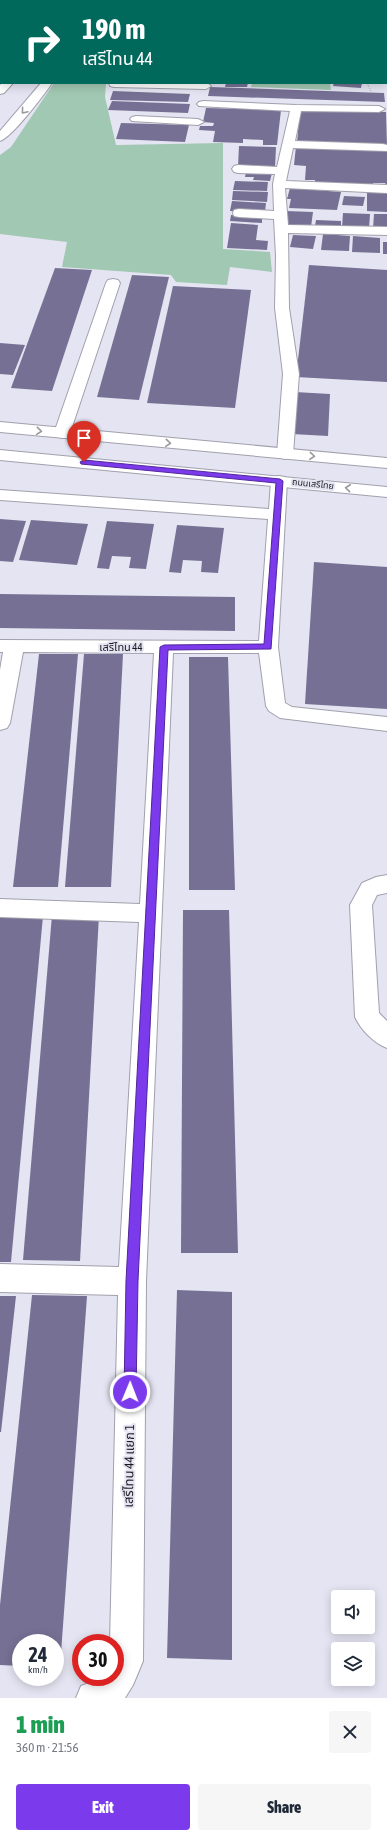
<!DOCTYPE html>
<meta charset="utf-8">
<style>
:root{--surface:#fff;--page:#f6f6f7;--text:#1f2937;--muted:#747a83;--accent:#7c3aed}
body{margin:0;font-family:"Asap Condensed","Noto Sans Thai",sans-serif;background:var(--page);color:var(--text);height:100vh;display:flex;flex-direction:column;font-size:15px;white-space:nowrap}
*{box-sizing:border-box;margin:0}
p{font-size:13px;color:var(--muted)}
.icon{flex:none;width:22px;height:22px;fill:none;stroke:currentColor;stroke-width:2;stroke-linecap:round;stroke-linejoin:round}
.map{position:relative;height:1698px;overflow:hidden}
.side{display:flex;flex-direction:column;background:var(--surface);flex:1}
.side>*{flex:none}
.top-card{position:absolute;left:0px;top:0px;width:387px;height:84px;box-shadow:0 2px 10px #0003;background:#00695c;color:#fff;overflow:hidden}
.controls{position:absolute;left:331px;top:1590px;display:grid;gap:8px}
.controls a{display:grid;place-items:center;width:44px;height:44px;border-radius:4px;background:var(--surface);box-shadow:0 2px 10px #0003;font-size:20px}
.speed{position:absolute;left:12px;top:1634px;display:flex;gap:8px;font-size:20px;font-weight:700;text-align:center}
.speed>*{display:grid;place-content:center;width:52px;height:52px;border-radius:50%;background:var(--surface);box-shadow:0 2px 10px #0003;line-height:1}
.speed small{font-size:10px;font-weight:400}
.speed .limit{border:6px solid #d22;background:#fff;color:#111}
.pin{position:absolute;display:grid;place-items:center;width:34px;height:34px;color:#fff;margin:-41px -17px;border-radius:50% 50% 50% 0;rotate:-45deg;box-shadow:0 0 4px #0007}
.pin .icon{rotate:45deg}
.me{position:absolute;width:44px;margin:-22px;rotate:1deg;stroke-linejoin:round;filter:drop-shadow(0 0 3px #0008)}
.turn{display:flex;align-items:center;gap:14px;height:84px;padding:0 16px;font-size:18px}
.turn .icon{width:52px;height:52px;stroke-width:2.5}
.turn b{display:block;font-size:28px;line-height:34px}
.round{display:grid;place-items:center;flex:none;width:42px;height:42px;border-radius:4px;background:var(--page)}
.head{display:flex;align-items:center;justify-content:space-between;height:68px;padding:0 16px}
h1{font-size:24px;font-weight:800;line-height:30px;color:#1e9e55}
.cta{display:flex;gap:8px;margin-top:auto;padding:8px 16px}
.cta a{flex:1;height:46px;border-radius:4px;background:var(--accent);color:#fff;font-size:16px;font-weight:800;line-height:46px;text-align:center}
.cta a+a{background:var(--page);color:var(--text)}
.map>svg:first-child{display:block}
.green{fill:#a1c8b2}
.building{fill:#767194}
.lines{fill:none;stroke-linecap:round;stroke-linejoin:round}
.minor-casing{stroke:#a1a0ac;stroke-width:2}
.major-casing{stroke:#a1a0ac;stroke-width:2}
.highway-casing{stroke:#a1a0ac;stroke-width:2}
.path{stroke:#77767f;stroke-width:1;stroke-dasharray:0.5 1.5;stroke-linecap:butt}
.minor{fill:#fff;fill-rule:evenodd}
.major{fill:#fff;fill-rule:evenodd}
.highway{fill:#fff;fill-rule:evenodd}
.oneway{stroke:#99989b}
.route{fill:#7c3aed;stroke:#51269a}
.labels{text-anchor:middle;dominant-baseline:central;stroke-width:4;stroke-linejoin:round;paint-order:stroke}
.far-street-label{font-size:9px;fill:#1c1b20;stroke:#e5e4f2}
.street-label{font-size:11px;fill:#1c1b20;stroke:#e5e4f2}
.near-street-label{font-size:13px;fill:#1c1b20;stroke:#e5e4f2}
</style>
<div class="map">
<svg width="387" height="1698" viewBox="0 0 387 1698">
<rect width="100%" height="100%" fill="#e5e4f2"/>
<g class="green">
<polygon points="54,83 106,83 105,97 116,145 223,143 223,249 270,252 272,272 230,267 227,285 176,282 171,275 62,267 67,242 0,234 0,155 11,147"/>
<polygon points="252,83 330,83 331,90 251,87"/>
</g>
<g class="building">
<polygon points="226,83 248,83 247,87 225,87"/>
<polygon points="334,83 362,83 361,88 333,86"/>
<polygon points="210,87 384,93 385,102 208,96"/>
<polygon points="113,91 190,94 188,102 110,100"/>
<polygon points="112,101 190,104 188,113 108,110"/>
<polygon points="206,108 281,110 277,145 263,145 263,140 243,139 243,143 213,142 215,131 199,130 200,126 213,126 214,123 203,122"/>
<polygon points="300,109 386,112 387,146 297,143"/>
<polygon points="121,123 189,125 185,142 116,139"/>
<polygon points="239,146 276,147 275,168 238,167"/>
<polygon points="296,146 387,150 387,186 385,183 373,183 373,187 335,185 335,183 328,182 328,185 315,185 315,180 305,180 306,166 294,165"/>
<polygon points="246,172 272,173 270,181 253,180 254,177 245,177"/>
<polygon points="235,181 268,182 267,191 233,190"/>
<polygon points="290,188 341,192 337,210 289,208 291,199 287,199"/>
<polygon points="233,191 268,192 267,202 232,200"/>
<polygon points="367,193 387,193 387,212 367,211"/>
<polygon points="344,196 365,197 363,206 342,205"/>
<polygon points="232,201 266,203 265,212 230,211"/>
<polygon points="286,211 313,212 311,227 284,225"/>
<polygon points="343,213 370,214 369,229 342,227"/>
<polygon points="374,214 387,214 387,229 373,228"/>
<polygon points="231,215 262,217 262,223 230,221"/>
<polygon points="316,220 341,221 341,227 315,226"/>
<polygon points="231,223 258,225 256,240 268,241 267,250 227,248"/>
<polygon points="323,234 350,236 349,251 321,250"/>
<polygon points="293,235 316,236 313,249 290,247"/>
<polygon points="353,236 380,238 380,253 352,252"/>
<rect x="383" y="242" width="4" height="12"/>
<polygon points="309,265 387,270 387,382 296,377"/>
<polygon points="55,268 92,270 52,391 11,388"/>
<polygon points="132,275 169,277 139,400 97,397"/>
<polygon points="173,286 251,290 235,408 147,403"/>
<polygon points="0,343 25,345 13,375 0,374"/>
<polygon points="295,392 330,394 328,436 292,434"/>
<polygon points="0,519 26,521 13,562 0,561"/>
<polygon points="31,520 88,524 77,565 19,560"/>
<polygon points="107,521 154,524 146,569 129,568 131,557 112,556 109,569 97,568"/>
<polygon points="177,525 224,528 218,573 201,572 202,561 183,560 181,573 169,572"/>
<polygon points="314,562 387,567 387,709 305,704"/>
<polygon points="0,594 235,597 235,631 0,628"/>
<polygon points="39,654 78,654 58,887 13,887"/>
<polygon points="84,654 123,654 111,887 65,887"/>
<polygon points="189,657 228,657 235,890 189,890"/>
<polygon points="183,910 229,910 238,1253 181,1253"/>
<polygon points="52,915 99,915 80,1261 23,1260"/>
<polygon points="0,916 43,916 11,1262 0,1262"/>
<polygon points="177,1290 232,1292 232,1660 167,1658"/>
<polygon points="32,1295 87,1296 60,1667 55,1667 55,1643 21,1643 21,1666 0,1665 0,1605"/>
<polygon points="0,1296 16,1296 1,1432 0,1432"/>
</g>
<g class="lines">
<g class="minor-casing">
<g id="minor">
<rect x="218" y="0" width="10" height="1"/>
<polygon points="109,83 207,83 211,86 206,89 114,87 110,86"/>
<polygon points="203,101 296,105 379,106 385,109 379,112 301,111 295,141 383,144 387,145 387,151 293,148 286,181 387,185 387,193 285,188 288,225 387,227 387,235 288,233 289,308 299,374 293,454 291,457 285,459 279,457 277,454 283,374 275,308 276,256 274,219 239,217 234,216 233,213 234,210 239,209 274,211 273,184 275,174 238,173 234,172 232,169 234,166 238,165 277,167 290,111 199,106 197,104 199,102"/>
<polygon points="136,116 198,119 204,122 198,125 132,121 130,119 132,117"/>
<polygon points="113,279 118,280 120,283 70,433 68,436 62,438 56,436 54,433 106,283 108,280"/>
<polygon points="279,476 285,477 287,481 278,647 285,703 292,707 387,717 387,731 280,718 269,711 266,706 259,653 173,653 146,1281 143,1661 133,1685 125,1698 76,1698 81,1686 94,1681 98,1677 115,1677 115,1643 110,1643 118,1295 0,1292 0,1264 119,1267 139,922 0,917 0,899 140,904 154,653 23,652 10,723 7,728 0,730 0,670 3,652 0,652 0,640 259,641 268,519 0,500 0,490 269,509 271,481 273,477"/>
<path d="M387 875V893L377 895 372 905 379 1013 387 1021V1048C374 1043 361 1030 355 1017L350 905 362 883 376 877Z"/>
</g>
</g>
<g class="major-casing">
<g id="major">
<polygon points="95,0 105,0 94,1"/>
<path d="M41 83H52C44 95 12 137 0 141V131Z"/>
<polygon points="0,422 387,458 387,468 0,432"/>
<polygon points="0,450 387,487 387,497 0,460"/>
</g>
</g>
<g class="highway-casing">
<g id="highway">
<polygon points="6,0 16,0 5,1"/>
<polygon points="59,0 70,0 58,1"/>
<polygon points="2,83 13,83 4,93 0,94 0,85"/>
</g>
</g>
<polyline class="path" points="367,83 371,91"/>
<use href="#minor" class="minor"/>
<use href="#major" class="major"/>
<use href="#highway" class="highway"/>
</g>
<defs><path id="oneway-chevron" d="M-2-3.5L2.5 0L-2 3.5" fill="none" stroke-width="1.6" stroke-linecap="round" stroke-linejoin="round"/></defs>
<g class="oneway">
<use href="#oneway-chevron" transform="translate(24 111) rotate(130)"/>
<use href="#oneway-chevron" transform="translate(39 431) rotate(5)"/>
<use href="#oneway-chevron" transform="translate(168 443) rotate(5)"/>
<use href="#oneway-chevron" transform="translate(312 456) rotate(5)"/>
<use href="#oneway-chevron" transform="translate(348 488) rotate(-174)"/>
</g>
<polygon class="route" points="84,460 280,479 283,481 271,649 168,650 138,1281 136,1392 135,1396 130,1398 126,1396 124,1392 126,1281 160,647 164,645 264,644 276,483 81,464 80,462"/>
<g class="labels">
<g class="far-street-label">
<text transform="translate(313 484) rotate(6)">ถนนเสรีไทย</text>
</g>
<g class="street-label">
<text x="121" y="647">เสรีไทน 44</text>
</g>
<g class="near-street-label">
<text transform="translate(129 1466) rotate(-89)">เสรีไทน 44 แยก 1</text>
</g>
</g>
</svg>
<div class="controls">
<a><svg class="icon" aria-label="sound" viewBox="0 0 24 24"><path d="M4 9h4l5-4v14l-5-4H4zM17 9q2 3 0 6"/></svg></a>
<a><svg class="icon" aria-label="layers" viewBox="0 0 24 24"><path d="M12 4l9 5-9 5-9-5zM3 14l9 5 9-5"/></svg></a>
</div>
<div class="speed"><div>24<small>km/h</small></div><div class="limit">30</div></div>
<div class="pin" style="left:84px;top:462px;background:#d93025"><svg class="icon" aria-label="arrive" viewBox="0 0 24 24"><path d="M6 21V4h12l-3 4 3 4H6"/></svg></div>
<svg class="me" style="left:130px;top:1392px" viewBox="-20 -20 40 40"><circle r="17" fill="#7c3aed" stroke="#fff" stroke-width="3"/><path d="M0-11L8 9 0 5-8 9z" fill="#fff"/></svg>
<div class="top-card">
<div class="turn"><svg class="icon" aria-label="right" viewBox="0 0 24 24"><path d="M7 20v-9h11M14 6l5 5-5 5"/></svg><div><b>190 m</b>เสรีไทน 44</div></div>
</div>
</div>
<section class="side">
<div class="head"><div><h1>1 min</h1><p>360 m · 21:56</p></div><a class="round"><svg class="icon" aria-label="close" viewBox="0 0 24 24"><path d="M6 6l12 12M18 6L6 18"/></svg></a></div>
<div class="cta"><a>Exit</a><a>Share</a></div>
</section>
